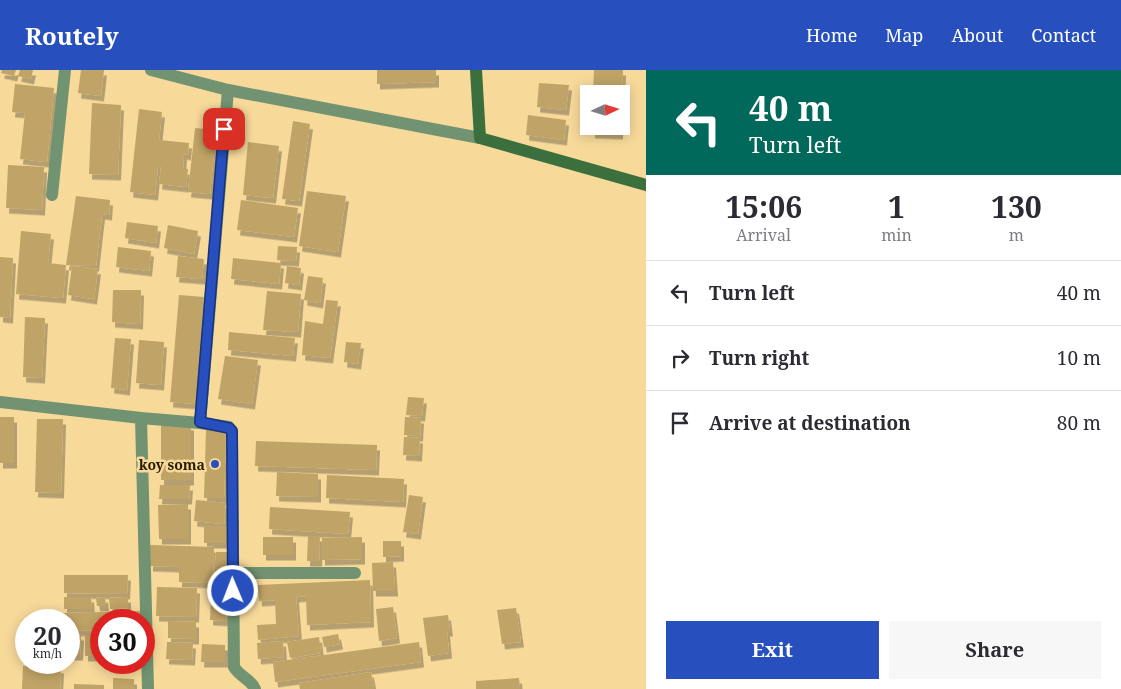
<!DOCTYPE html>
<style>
:root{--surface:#fff;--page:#f7f7f7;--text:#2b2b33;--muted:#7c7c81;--line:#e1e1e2;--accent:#274fbd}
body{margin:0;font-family:"Noto Serif",serif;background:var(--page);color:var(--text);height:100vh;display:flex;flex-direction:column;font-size:19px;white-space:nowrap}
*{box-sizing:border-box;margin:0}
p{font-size:16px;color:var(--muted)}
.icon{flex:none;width:28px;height:28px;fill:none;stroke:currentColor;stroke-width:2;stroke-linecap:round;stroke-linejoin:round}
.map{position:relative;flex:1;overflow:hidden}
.panel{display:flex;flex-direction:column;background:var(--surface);width:475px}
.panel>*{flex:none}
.guide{background:#00695c;color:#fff;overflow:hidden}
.needle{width:32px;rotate:86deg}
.tools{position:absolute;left:580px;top:15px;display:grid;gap:10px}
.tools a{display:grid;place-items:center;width:50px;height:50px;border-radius:0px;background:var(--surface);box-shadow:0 2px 12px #0003;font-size:25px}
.speed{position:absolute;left:15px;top:539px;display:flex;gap:10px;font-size:25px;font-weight:700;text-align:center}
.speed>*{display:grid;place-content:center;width:65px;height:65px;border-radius:50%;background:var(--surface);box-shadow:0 2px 12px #0003;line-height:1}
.speed small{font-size:12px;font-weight:400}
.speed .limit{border:8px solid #d22;background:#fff;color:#111}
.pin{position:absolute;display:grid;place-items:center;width:42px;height:42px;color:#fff;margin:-21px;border-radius:10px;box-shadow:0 2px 8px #0006}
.me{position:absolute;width:55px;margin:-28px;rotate:359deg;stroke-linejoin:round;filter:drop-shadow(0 0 4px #0008)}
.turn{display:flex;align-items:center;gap:18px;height:105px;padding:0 20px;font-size:22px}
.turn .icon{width:65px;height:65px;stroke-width:2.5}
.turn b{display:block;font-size:35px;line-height:42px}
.eta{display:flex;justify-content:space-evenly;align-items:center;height:85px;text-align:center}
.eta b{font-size:30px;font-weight:700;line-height:35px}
.primary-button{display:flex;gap:10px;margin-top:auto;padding:10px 20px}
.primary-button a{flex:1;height:58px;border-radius:0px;background:var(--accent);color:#fff;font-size:20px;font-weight:700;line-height:58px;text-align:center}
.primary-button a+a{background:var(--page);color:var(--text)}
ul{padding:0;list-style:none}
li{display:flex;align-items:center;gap:15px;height:65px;padding:0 20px;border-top:1px solid var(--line)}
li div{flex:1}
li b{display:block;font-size:19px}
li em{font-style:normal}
header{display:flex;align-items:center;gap:30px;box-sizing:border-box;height:70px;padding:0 25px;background:var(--accent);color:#fff}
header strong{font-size:24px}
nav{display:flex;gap:28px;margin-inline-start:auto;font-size:18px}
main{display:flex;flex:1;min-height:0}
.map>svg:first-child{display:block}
.building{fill:#c0a366;filter:url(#shadow)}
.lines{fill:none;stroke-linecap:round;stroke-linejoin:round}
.street{stroke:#719371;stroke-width:12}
.secondary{stroke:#3b6f3d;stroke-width:12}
.route-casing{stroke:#19337b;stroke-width:12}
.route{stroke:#274fbd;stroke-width:9}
.poi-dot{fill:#274fbd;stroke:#f7d99a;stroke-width:2}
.labels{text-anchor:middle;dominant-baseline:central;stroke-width:5;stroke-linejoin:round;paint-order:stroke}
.poi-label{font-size:14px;font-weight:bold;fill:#271c03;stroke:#f7d99a;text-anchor:end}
</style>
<header>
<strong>Routely</strong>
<nav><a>Home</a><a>Map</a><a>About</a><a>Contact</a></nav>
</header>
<main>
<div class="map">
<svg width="646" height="619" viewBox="0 0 646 619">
<defs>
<filter id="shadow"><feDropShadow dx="3" dy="5.5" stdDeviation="0" flood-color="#0004"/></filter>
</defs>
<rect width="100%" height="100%" fill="#f7d99a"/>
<g class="building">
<polygon points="2,0 16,0 14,6 1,3"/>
<polygon points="20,0 33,0 31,9 18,6"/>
<polygon points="81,0 104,0 101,26 78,23"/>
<polygon points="377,0 436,0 436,12 377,14"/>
<polygon points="594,0 623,0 622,24 593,24"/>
<polygon points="539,13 569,15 566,40 537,37"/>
<polygon points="15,14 54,18 47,92 20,89 25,43 12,42"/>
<polygon points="92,33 121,35 118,105 89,104"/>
<polygon points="139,39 162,42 159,70 189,73 188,85 184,84 183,99 188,99 186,117 159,114 161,97 158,96 155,125 130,122"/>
<polygon points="528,45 566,50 564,70 526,65"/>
<polygon points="293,51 310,54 299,131 282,129"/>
<polygon points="592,56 620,56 620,64 592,63"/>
<polygon points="195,58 216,60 210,124 188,122"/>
<polygon points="248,72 279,76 273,128 243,125"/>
<polygon points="8,95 44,97 42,140 6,138"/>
<polygon points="307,121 346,126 338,182 299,176"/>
<polygon points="76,126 110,130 109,145 102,144 96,196 66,195"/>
<polygon points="241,130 298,138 294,167 237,160"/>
<polygon points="127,152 158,156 156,173 125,168"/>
<polygon points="168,155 198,161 194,184 164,178"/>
<polygon points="21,161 51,164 48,193 66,195 63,228 16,224"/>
<polygon points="278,176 297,177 296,191 277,190"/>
<polygon points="118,177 151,181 149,201 116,197"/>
<polygon points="178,186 204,189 202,209 176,207"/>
<polygon points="0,187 13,188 10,248 0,247"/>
<polygon points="233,188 281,193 279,214 231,209"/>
<polygon points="72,196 98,199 94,229 68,225"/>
<polygon points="287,196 301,198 299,215 285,213"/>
<polygon points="308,206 323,208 320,233 304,230"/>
<polygon points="113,220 141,220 140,254 112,252"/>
<polygon points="267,221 301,224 298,262 263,260"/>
<polygon points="179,225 204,227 196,334 170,332"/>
<polygon points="326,230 338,231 330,288 302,285 305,251 323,254"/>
<polygon points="25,247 45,248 42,308 23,307"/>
<polygon points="229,262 295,268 293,286 228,280"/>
<polygon points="115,268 131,269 127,320 111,318"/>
<polygon points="139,270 164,272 161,315 136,313"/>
<polygon points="346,272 361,273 358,294 344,292"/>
<polygon points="225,286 258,290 252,334 218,329"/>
<polygon points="408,327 424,328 422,346 406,345"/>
<rect x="0" y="347" width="14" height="46"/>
<polygon points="405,347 421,348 420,366 404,365"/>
<polygon points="37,349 63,349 61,423 35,422"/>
<polygon points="161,354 191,355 191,410 161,410"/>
<polygon points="206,359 226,359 224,428 204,428"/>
<polygon points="404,367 420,368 419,386 403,385"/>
<polygon points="256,371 377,375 376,400 255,396"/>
<polygon points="277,402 318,404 318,427 276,426"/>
<polygon points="327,405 404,409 403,432 326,428"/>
<polygon points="160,415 190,415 189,429 159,429"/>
<polygon points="409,425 423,427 418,464 403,462"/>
<polygon points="196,430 226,433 224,454 194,451"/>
<polygon points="188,434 188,469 159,469 158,435"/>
<polygon points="270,437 350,442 348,464 269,459"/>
<rect x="204" y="456" width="24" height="17"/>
<polygon points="308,466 320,466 319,491 307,491"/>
<rect x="263" y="467" width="30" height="18"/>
<polygon points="362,467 362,489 322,490 322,468"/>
<polygon points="383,471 401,471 401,486 383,487"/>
<polygon points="150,475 214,477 213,513 179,512 179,497 150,496"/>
<polygon points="216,482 231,482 229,551 210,550 211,522 213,521"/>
<polygon points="393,492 395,521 373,521 372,493"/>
<polygon points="64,505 128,505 127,524 64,523"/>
<polygon points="370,510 371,552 307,555 306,526 296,527 299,566 258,570 257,555 276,554 275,530 259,531 258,515"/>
<polygon points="157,517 197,518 196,547 156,546"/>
<polygon points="64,527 91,527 92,539 64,539"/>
<polygon points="105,527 106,536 97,536 96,528"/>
<polygon points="128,527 128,538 110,539 109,528"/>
<polygon points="393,537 397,568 379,571 376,539"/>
<polygon points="516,538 521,572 502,574 497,540"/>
<polygon points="142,541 143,550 101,550 101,560 69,561 69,550 63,550 63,543"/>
<polygon points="448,545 450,561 447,561 449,583 428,586 423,548"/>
<polygon points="168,551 196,552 196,569 168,568"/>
<polygon points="69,564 81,565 80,585 69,585"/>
<polygon points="338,564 340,574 324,577 322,567"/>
<rect x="85" y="565" width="16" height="21"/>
<polygon points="319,567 321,583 290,588 287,572"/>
<polygon points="283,571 284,587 258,589 257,573"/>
<polygon points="167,572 193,573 192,590 166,589"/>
<polygon points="419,572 421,592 275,612 273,592"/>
<polygon points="202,574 225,575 225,592 201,592"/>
<polygon points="23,596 61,598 60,619 22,619"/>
<polygon points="371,602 374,619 300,619 299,613"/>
<polygon points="113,608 134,609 134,619 113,619"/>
<polygon points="519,608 520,619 476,619 476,611"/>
<polygon points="74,614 104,615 104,619 74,619"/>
</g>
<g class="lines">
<g class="street">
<polyline points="151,0 228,20 480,68"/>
<polyline points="52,125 65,0"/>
<path d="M0 332 141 348 200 353 229 357 232 361V370L234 597C241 608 250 608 255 619"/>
<polyline points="141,348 148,619"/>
<polyline points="200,353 228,20"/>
<polyline points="233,503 355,503"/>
</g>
<polyline class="secondary" points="476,0 480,68 646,115"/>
</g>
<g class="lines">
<g class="route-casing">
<polyline id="route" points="224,59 200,352 229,358 232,361 233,521"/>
</g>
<use href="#route" class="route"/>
</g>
<circle class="poi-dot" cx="215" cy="394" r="5"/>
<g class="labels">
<g class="poi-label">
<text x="205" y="394">koy soma</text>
</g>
</g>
</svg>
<div class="tools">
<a><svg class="needle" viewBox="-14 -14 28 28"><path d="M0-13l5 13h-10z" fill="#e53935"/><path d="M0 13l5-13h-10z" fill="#7c7c81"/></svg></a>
</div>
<div class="speed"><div>20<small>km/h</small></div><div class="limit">30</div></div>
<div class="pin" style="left:224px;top:59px;background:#d93025"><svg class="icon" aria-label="arrive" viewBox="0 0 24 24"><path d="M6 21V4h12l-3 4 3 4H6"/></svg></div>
<svg class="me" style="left:233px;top:521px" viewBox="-20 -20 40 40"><circle r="17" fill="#274fbd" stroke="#fff" stroke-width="3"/><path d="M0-11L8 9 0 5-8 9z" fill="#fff"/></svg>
</div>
<section class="panel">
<div class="guide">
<div class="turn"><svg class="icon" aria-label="left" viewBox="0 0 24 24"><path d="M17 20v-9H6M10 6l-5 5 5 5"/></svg><div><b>40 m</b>Turn left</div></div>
</div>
<div class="eta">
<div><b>15:06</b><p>Arrival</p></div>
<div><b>1</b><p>min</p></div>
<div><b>130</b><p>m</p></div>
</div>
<ul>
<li><svg class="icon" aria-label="left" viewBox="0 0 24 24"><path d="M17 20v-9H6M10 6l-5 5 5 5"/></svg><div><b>Turn left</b></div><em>40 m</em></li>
<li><svg class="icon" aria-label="right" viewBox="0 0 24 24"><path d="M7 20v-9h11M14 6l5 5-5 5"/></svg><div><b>Turn right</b></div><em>10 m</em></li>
<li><svg class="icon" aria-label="arrive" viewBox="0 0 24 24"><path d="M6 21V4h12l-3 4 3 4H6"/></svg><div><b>Arrive at destination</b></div><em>80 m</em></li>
</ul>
<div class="primary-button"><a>Exit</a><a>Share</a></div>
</section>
</main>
